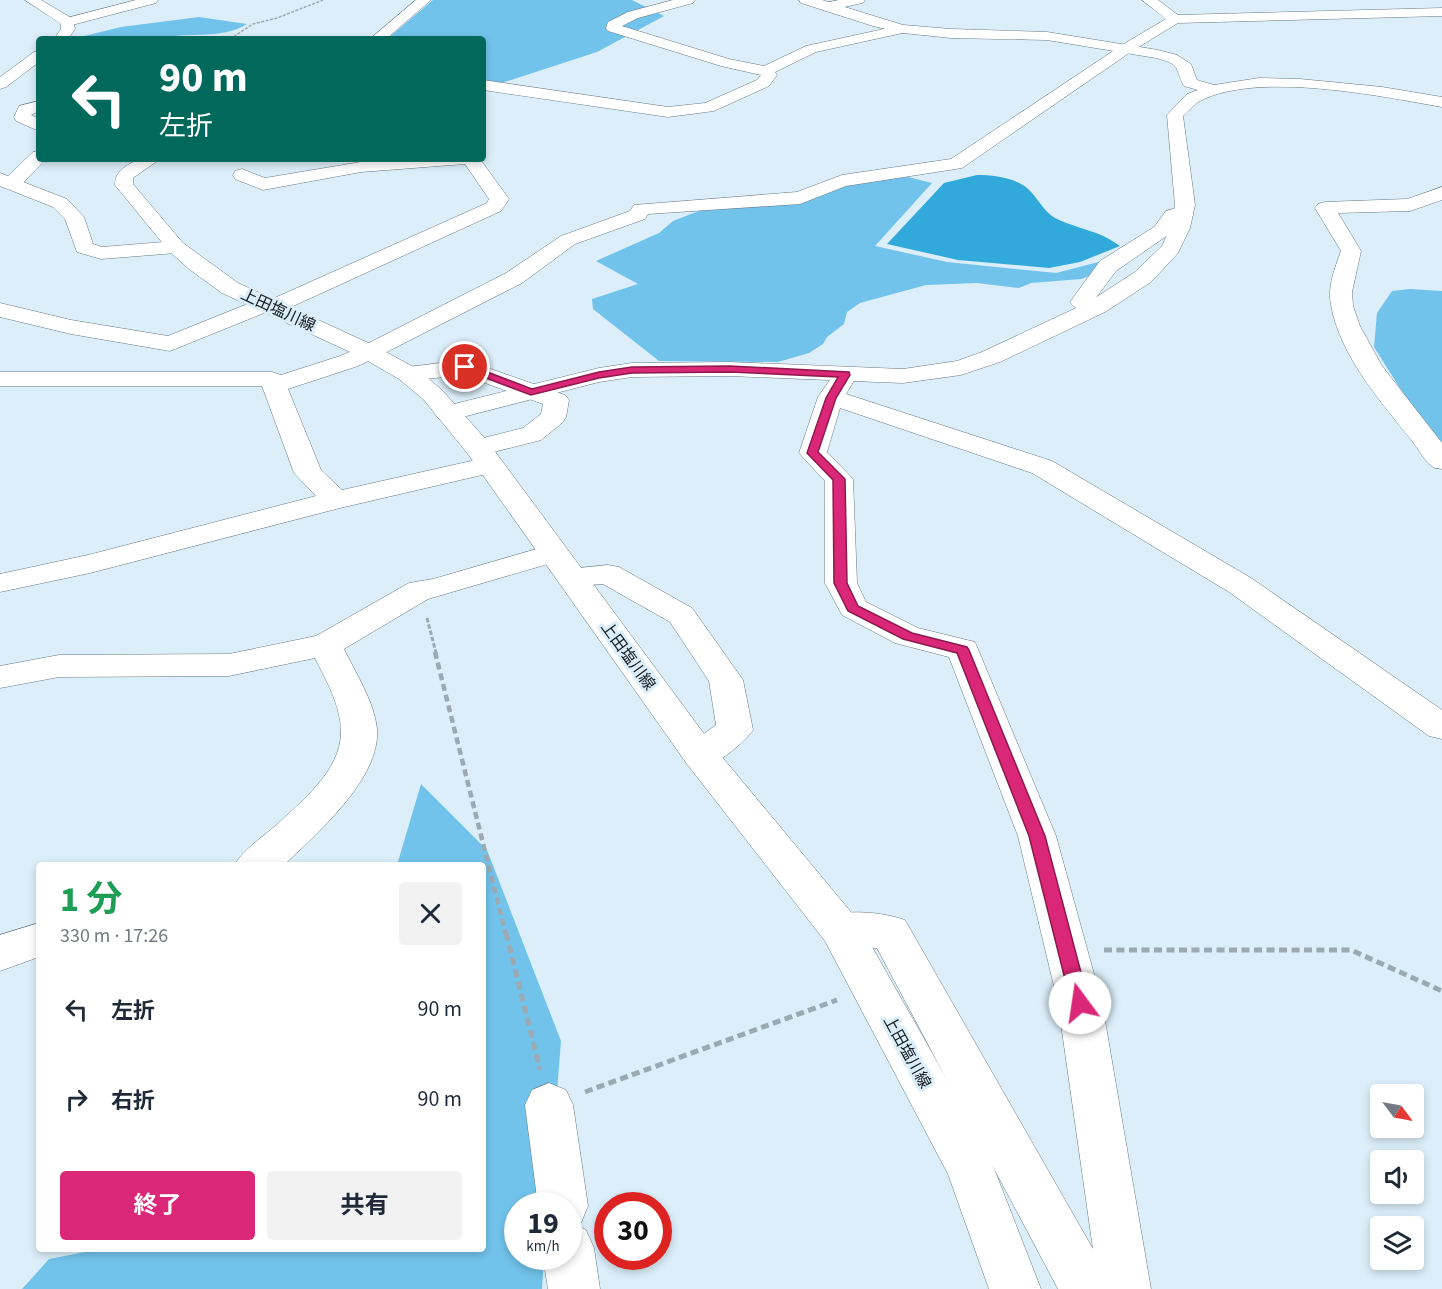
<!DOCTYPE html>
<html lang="ja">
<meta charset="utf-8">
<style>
:root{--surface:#fff;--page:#f2f2f3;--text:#1f2937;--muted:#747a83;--accent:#db2777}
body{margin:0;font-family:"Source Sans 3","Noto Sans JP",sans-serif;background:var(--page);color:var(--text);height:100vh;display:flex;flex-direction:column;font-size:22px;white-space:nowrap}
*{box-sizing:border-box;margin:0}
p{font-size:20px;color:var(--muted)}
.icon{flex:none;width:33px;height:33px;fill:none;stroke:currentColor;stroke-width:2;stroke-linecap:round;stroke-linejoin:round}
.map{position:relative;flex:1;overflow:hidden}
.details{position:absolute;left:36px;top:862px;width:450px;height:390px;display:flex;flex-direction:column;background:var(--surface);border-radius:6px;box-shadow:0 3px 9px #0003}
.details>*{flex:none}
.hud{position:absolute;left:36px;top:36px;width:450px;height:126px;border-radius:6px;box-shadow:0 3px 9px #0003;background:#00695c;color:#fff;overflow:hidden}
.needle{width:39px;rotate:122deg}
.fabs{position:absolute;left:1370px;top:1084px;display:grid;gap:12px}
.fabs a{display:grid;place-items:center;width:54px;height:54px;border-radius:6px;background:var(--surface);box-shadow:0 3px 9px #0003;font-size:30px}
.speed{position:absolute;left:504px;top:1192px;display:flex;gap:12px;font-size:30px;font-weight:700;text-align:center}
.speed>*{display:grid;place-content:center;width:78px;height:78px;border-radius:50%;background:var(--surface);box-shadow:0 3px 9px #0003;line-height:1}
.speed small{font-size:15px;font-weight:400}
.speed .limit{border:9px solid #d22;background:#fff;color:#111}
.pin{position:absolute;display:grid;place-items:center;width:51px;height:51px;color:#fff;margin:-26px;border:3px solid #fff;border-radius:50%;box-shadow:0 2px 6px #0007}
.me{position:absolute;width:66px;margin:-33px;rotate:346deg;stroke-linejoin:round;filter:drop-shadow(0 0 4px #0008)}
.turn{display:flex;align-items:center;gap:21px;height:126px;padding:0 24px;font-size:27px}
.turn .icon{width:78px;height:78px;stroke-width:2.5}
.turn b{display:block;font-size:42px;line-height:51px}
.round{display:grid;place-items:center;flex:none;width:63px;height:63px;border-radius:6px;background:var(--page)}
.overview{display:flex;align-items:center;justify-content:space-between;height:102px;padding:0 24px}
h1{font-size:36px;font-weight:700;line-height:45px;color:#1e9e55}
.primary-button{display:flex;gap:12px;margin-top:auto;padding:12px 24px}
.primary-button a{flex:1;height:69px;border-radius:6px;background:var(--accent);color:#fff;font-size:24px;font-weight:700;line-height:69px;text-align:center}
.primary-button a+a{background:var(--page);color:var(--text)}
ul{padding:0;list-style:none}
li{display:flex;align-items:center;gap:18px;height:90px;padding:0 24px}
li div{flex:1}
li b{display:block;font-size:22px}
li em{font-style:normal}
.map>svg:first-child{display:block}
.green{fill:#72c3ec}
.water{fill:#32a9db}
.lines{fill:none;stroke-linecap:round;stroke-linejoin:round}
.minor-casing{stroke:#687982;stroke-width:1}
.tertiary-casing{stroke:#687982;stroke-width:1}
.secondary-casing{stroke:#687982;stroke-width:1}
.path-far3{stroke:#9baab2;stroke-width:1.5;stroke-dasharray:3 1.5;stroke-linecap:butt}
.path-far2{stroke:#9baab2;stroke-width:3;stroke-dasharray:4.5 2;stroke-linecap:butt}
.path-far1{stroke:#9baab2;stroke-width:4.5;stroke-dasharray:7 4;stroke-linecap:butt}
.path{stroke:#9baab2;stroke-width:5;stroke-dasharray:8 4.5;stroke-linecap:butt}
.minor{fill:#fff;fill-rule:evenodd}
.tertiary{fill:#fff;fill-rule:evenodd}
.secondary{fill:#fff;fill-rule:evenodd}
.route{fill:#db2777;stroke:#8e194d;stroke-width:1.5}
.labels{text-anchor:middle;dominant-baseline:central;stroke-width:6;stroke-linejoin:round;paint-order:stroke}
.street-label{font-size:16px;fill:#131a1d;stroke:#dbeef9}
</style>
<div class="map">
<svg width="1442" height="1289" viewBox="0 0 1442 1289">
<rect width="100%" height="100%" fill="#dbeef9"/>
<g class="green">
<polygon points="433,0 632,0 664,16 597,52 483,89 483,39 387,39"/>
<path d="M199 17 247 24C222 40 187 31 159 39H72L121 27Z"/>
<polygon points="908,177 932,183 875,246 947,262 1056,273 1110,259 1092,275 1081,279 1031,283 1019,288 977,283 926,285 860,303 847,312 844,324 827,337 823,344 809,353 778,362 659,361 593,309 592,299 638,284 596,261 659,233 673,221 704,209 765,199 861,179"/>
<polygon points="1410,289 1442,291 1442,442 1418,417 1374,347 1377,313 1392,291"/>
<polygon points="421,784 487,850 561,1041 548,1206 518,1206 518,1257 544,1257 542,1289 22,1289 49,1259 96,1250 483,1250 483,866 397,865"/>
</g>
<path class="water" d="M977 175C995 175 1020 178 1032 193 1040 202 1046 214 1057 219 1081 230 1098 230 1120 246L1080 262 1049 268 958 260 887 244 944 183Z"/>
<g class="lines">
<g class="minor-casing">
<g id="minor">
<polygon points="136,0 158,0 156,3 68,26 61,22 63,19"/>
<polygon points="673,0 695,0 693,3 638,18 622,26 729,59 764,66 806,46 902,25 909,29 907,32 816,52 775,72 777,75 769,86 714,111 668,117 483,90 483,80 668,107 705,103 757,80 761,75 721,66 608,31 606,28 608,22 628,12"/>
<polygon points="839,0 865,0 863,3 830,10 823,6 825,3"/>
<polygon points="1142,0 1158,0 1178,15 1442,8 1442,16 1178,23 1132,51 962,168 846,186 800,204 648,214 645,219 575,244 522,283 377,357 358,366 288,389 321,470 342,490 489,457 499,459 503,465 499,471 340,508 90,573 0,592 0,574 88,555 316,496 294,473 262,386 0,386 0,372 272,372 281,375 340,356 361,347 506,273 561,236 630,211 634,205 797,192 842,175 951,159 1122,45 1166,19"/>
<polygon points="39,101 39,111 31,115 39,119 39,131 16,121 14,117 19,106"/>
<polygon points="39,151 39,159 45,160 19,187 5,187 3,183 5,179 33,152"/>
<polygon points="394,159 480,159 509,199 501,211 278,313 264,313 170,351 71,334 0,317 0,303 71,320 168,336 257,300 270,300 487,203 489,199 465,164 361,172 263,190 235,179 233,175 235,171 242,169 265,178 361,162"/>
<path d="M1442 187V200L1410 211 1338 213 1361 251 1352 292 1353 306 1360 326 1382 366 1442 443V469C1439 468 1436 469 1433 467 1426 463 1418 449 1413 442 1381 402 1340 356 1331 305 1327 287 1335 268 1341 251L1315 208 1318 204 1325 202 1407 199Z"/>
<path d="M1173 209 1190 211 1193 215 1190 219 1179 221 1168 235 1116 271 1095 299 1105 302 1108 307 1105 312C1094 314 1076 312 1070 302L1100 261 1154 227 1166 211Z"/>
<polygon points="465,360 565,395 569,400 566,417 562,423 541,440 478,456 468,454 465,448 468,442 523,428 541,414 543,404 463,375 408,381 399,379 396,374 399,369 408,367"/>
<path d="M843 372 852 374 855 379 846 394 1052 461 1251 578 1442 710V739L1429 736 1229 592 1032 473 840 408 827 452 853 479 857 583 866 602 918 628 975 642 1056 836 1102 1003 1151 1289H1058L877 948 840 946 825 941 819 929 825 917C849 909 881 912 905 920L1093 1249 1058 1003 1018 836 949 657 895 643 842 615 825 583V481L799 453 818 397 834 374Z"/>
<path d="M554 544 565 547 569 553 565 559 428 599 344 649C356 674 374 701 377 729 381 779 315 835 283 866H234C243 850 260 839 274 827 300 803 341 771 341 732 341 706 326 680 315 658L229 676 59 677 0 688V666L59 655 229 654 316 636 409 583 433 579Z"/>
<path d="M608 565 619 567 692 608 743 680 753 730C745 742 716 766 702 767 697 768 692 765 687 764L682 755 687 746 716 725 709 681 670 622 603 584 571 586 560 584 556 577 560 570Z"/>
<polygon points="39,923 39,957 0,971 0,935"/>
<polygon points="549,1083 566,1090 573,1105 588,1206 581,1223 576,1225 586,1230 594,1248 600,1289 548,1289 543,1257 568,1257 568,1206 538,1206 525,1105 532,1090"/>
</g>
</g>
<g class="tertiary-casing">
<g id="tertiary">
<polygon points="25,0 41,0 73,19 75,29 68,39 54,39 61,29 61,24"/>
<path d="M799 0H822L903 25 951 29 1047 32 1158 50 1177 55 1191 64 1197 80 1214 85 1259 78 1300 79 1382 87 1442 97V107C1380 96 1257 71 1200 101 1194 104 1189 111 1183 116L1195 205 1190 228 1178 253 1151 282 1105 312 1000 362 961 375 903 383 730 376 632 377 599 382 447 421 438 418 434 413 438 408 599 368 632 363 730 362 903 369 957 361 982 352 1089 302 1135 272 1162 246 1170 228 1175 205 1167 115 1187 94 1198 90 1184 86C1174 67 1182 65 1156 58L1047 40 951 38 903 33 873 26 801 3Z"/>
<polygon points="39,51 39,62 6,87 0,89 0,77 34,52"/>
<polygon points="0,173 67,199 84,217 93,244 102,247 176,241 183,243 186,247 183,251 176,253 101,259 77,252 65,219 53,207 0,186"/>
</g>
</g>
<g class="secondary-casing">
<g id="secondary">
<polygon points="416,0 431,0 386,39 370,39"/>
<path d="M138 159H160L133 178V184L183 243 238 283 377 347 417 369 442 390 488 442 713 746 855 917 986 1148 1041 1289H989L948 1174 825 941 687 764 468 454 424 400 399 379 361 357 222 293 189 269 169 251 115 185C115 170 127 166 138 159Z"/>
</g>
</g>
<polyline class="path-far3" points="230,39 253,24 277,18 323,0"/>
<polyline class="path-far2" points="427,618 436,653"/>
<polyline class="path-far1" points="435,652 506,935"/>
<g class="path">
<polyline points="506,933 540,1070"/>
<polyline points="1104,950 1351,950 1442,991"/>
<polyline points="585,1092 837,1000"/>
</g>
<use href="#minor" class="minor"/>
<use href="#tertiary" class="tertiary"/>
<use href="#secondary" class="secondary"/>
</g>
<polygon class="route" points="462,365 469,365 532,389 599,372 632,367 730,366 849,372 850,375 836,398 818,452 845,479 847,583 858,606 912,633 967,647 969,650 1045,836 1089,1003 1086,1008 1080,1010 1073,1008 1071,1003 1029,836 957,653 903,639 848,611 834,583 833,480 807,453 826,398 838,377 730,372 632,373 599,378 531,395 462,369"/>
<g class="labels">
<g class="street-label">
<text transform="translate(278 310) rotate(25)">上田塩川線</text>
<text transform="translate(628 656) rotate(54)">上田塩川線</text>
<text transform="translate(907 1052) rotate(61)">上田塩川線</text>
</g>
</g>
</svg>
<div class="fabs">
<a><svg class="needle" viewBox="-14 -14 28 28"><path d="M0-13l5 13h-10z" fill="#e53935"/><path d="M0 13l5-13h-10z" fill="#747a83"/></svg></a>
<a><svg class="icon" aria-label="sound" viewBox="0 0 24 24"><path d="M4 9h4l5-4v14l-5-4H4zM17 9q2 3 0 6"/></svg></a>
<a><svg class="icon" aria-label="layers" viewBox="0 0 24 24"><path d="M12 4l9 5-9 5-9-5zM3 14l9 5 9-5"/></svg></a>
</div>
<div class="speed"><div>19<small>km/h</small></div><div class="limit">30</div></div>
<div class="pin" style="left:465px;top:367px;background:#d93025"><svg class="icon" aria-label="arrive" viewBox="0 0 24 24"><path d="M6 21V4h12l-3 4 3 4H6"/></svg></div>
<svg class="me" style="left:1080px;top:1003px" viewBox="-20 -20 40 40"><circle r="19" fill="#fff"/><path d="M0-13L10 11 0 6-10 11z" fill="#db2777"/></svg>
<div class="hud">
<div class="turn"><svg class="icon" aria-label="left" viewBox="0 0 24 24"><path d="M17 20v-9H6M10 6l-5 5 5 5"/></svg><div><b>90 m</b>左折</div></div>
</div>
<section class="details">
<div class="overview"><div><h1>1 分</h1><p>330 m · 17:26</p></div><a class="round"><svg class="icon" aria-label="close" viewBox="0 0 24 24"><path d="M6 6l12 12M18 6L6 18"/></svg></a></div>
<ul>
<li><svg class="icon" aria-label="left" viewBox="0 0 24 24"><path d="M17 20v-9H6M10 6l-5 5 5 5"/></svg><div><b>左折</b></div><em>90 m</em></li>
<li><svg class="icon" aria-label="right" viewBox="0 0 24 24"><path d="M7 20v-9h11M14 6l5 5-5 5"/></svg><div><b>右折</b></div><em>90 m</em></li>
</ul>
<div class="primary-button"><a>終了</a><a>共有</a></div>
</section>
</div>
